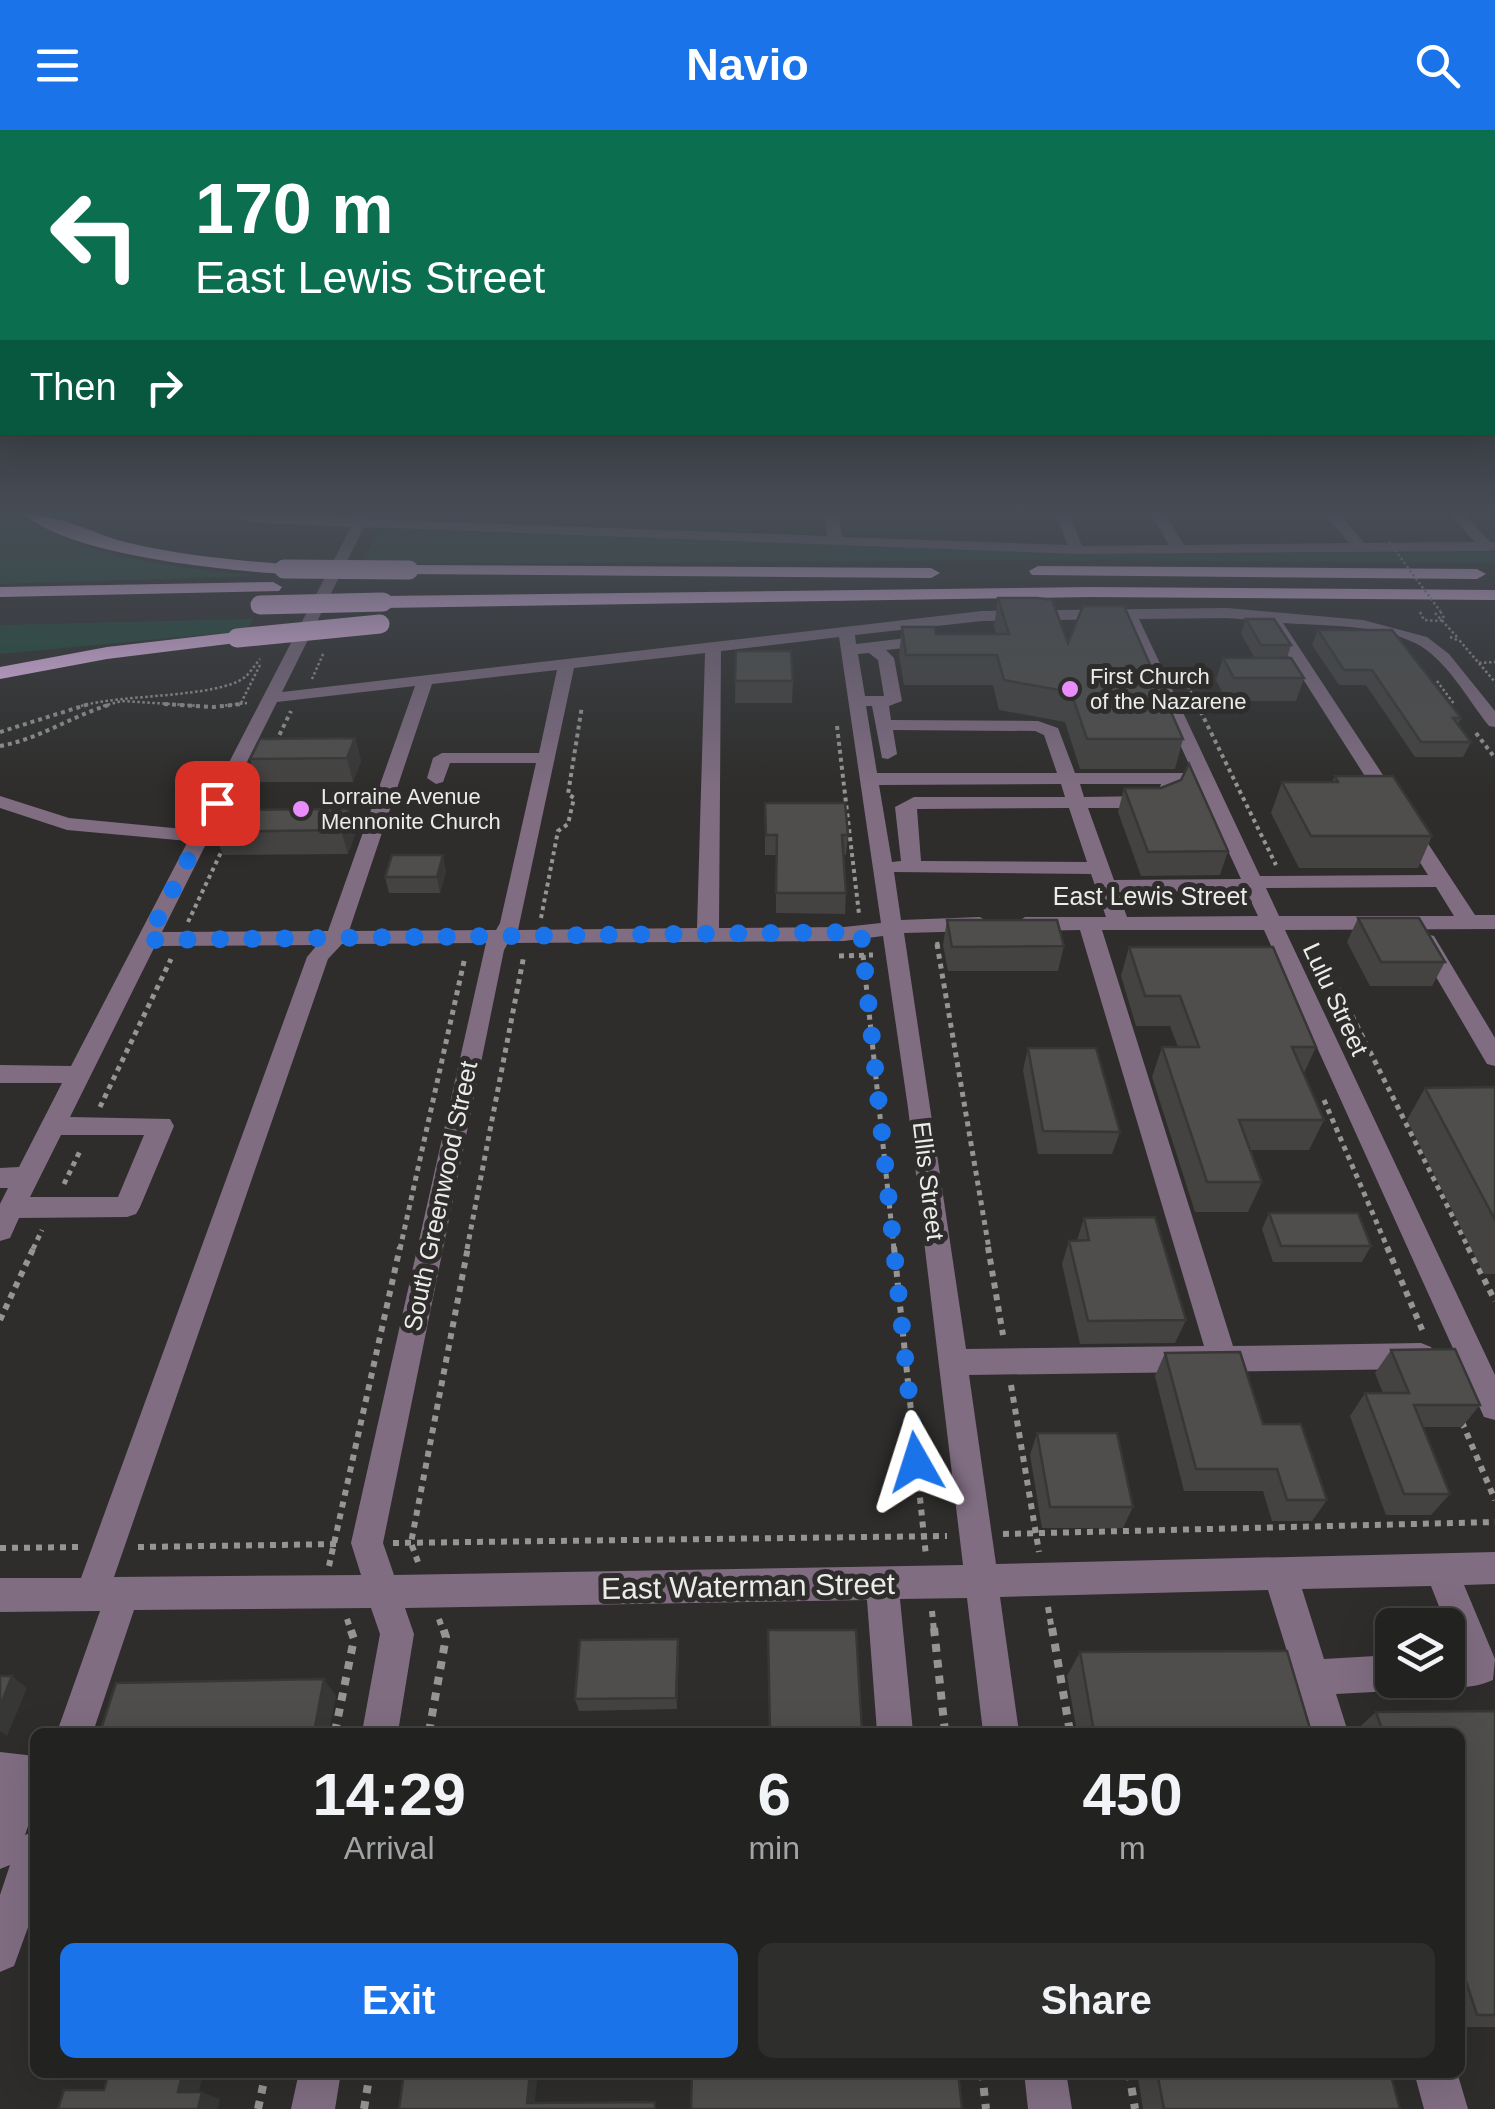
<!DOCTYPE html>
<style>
:root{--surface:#222220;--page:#2e2f2d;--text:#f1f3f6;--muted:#a2a4a5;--line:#3f3f3e;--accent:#1a73e8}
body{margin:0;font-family:Arial,sans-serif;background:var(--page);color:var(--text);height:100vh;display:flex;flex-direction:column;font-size:38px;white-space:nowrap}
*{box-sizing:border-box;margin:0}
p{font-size:32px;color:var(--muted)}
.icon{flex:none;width:55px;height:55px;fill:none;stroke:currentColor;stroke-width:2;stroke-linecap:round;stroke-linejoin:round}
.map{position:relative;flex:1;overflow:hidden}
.side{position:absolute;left:30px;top:1598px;width:1435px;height:350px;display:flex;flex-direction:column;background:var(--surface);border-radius:15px;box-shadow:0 10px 40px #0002,0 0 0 2px var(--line)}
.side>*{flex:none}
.banner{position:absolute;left:0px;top:0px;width:1495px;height:305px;box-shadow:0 10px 40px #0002,0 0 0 2px var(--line);background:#0b6e4f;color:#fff;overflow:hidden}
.fabs{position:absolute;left:1375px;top:1478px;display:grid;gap:20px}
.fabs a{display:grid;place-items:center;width:90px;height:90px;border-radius:15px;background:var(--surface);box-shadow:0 10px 40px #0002,0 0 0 2px var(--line);font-size:50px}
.pin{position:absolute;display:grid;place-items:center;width:85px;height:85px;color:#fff;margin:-42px;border-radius:20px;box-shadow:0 5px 15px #0006}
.me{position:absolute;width:110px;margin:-55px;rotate:354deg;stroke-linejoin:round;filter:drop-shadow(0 0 8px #0008)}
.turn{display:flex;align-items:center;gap:35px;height:210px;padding:0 30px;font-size:45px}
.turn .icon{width:130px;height:130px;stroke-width:2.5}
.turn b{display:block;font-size:70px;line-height:85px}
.then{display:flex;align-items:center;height:95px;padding:0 30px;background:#0003;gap:20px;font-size:38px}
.eta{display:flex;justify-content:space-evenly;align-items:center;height:170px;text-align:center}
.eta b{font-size:60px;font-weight:600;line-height:70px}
.action{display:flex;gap:20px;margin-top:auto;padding:20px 30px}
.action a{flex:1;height:115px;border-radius:15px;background:var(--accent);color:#fff;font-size:40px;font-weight:600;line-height:115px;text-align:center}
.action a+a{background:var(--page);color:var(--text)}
header{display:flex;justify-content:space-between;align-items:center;height:130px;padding:0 30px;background:var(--accent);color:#fff;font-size:45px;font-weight:600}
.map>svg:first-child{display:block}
.green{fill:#1f4a38}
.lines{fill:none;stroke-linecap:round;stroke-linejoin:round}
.path-far4{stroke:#969593;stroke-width:2.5;stroke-dasharray:2.5 2.5;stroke-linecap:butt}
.path-far3{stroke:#969593;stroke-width:4;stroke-dasharray:4 4;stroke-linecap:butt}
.path-far2{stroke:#969593;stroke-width:5;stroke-dasharray:5 5;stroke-linecap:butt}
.path-far1{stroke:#969593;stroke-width:6;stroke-dasharray:6 6;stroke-linecap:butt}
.path{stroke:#969593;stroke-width:8;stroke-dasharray:8 8;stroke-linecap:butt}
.minor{fill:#806d82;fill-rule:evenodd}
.highway{fill:#f5c5fa;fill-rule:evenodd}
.path-bridge{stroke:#969593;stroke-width:2.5;stroke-dasharray:2.5 2.5;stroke-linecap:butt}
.highway-bridge{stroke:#f5c5fa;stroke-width:19}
.wall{fill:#444341}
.shaded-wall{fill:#373735}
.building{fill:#4f4e4c;stroke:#373735;stroke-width:2.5}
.route{stroke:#1a73e8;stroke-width:18;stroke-dasharray:0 32.4}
.poi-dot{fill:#e98dfd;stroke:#2e2d2b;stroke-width:4}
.labels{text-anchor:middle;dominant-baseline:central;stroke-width:10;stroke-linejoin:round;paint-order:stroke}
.far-poi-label{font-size:22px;fill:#ebebe9;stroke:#2e2d2b;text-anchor:start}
.street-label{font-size:25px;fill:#ebebe9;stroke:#2e2d2b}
.near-street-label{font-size:30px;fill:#ebebe9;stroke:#2e2d2b}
</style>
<header><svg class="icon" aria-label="menu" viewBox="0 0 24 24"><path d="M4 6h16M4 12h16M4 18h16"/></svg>Navio<svg class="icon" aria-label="search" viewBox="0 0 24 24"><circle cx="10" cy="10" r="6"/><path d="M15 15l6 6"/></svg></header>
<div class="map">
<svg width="1495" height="1979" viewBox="0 0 1495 1979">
<rect width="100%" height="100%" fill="#2e2d2b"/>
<g class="green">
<path d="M0 384C16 384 66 411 87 417 142 434 201 440 258 446L0 454Z"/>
<polygon points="405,399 1075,424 1495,422 1495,433 1040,430 394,434 394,431 363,430 377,403"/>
<polygon points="253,489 246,501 0,524 0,495"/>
</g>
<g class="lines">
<g class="path-far4">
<polyline points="170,384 203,389"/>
<polyline points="1420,482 1424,490 1440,491 1444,488 1440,481"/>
<polyline points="1435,483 1458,508"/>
<polyline points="1450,507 1460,511 1495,552"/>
<polyline points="1479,533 1495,532"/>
<polyline points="312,549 324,522"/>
<polyline points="1437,551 1454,574"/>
<polyline points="1186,552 1198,576"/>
<polyline points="241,573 260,535"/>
<path d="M81 576C121 564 219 568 245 547 250 543 255 535 260 529"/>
<polyline points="103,576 122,571 202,576"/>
<polyline points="220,576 247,573"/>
</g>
<g class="path-far3">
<polyline points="164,574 214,577 241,574"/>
<polyline points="1197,574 1276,735"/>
<polyline points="837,596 859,784"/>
<polyline points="0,602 89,574"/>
<polyline points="1476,603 1495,628"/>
<polyline points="276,612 291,581"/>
<path d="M0 616C40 609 73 585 112 574"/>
<polyline points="240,684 260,644"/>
<polyline points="541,788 558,701 568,694 574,668 568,664 582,576"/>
<polyline points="188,792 224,716"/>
<polyline points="937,812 938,817"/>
<polyline points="1315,812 1317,817"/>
</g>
<g class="path-far2">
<polyline points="937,814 989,1119"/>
<polyline points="1316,814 1469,1119"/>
<polyline points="863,825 894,1119"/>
<polyline points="839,826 873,825"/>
<polyline points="1324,970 1388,1119"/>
<polyline points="100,977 171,829"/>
<polyline points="64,1054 81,1019"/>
<polyline points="33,1119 42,1100"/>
<polyline points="400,1119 465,827"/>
<polyline points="467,1119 524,825"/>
</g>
<g class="path-far1">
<polyline points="894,1117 926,1426"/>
<polyline points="988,1117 1003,1205"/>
<polyline points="1387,1117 1424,1204"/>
<polyline points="1468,1117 1495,1171"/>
<polyline points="0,1190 34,1117"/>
<polyline points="1011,1255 1039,1422"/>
<polyline points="1462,1292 1495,1370"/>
<polyline points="1003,1404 1495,1392"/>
<polyline points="393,1413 947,1406"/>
<polyline points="138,1417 342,1414"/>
<polyline points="0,1418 82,1417"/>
<polyline points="418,1432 411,1413 468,1117"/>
<polyline points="329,1436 400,1117"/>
<polyline points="1048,1477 1052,1501"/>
<polyline points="932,1481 934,1501"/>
<polyline points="347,1489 351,1501"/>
<polyline points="439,1489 443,1501"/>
</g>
<g class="path">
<polyline points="934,1498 945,1602"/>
<polyline points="1052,1498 1070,1602"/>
<polyline points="335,1602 354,1509 350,1498"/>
<polyline points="429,1602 446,1507 443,1498"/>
<polyline points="982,1942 986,1979"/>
<polyline points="1129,1942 1135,1979"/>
<polyline points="258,1979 266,1942"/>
<polyline points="364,1979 370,1942"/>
</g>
<g class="minor">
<path d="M214 384 355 388 357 384H371L368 389 827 406 825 384H839L842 407 1068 415 1055 384H1069L1082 416 1169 415 1151 384H1165L1184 415 1349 413 1325 384H1339L1364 413 1475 412 1450 384H1464L1490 412H1495V420L1487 421 1077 424 364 397 282 562 982 481 1227 478 1363 490 1427 507 1449 524 1495 581V597L1489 596C1468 570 1446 528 1415 513 1377 494 1324 496 1283 493L1475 785H1495V799L1285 800 1495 1245V1290L1484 1287 1264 800H1102L1233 1216 1421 1213 1431 1217 1436 1226 1431 1235 1421 1239 969 1245 996 1434 1495 1422V1454L1464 1455 1495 1529 1493 1550C1475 1558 1454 1560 1436 1552L1448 1550V1523L1457 1522 1431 1456 1302 1459 1324 1529 1392 1525V1550H1407L1404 1555 1392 1561 1336 1564 1348 1602H1312L1268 1460 1000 1467 1019 1602H983L967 1468 900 1469 913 1602H877L867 1470 405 1478 414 1504 398 1602H362L380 1504 371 1478 134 1480 93 1602H57L100 1481 0 1482V1448H81L307 827 317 815 155 816 70 987 170 989 174 996 140 1077 136 1084 127 1087 19 1088 10 1108 0 1111V1074L8 1058H0V1038L19 1037 62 953H0V935L71 936 188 711 67 700 0 678V666L69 688 194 700 351 397 260 393ZM1227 488 1266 491 1428 745 1260 746 1139 489ZM1123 489 1193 643H1075L1058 598 1038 591 891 590 889 576 902 571 894 528 886 520 933 515 941 510 933 505 856 514 855 505 982 491ZM839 507 881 793 844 797 719 798 721 521ZM705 523 697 798 518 800 574 538ZM869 523 878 530 884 566H865L858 524ZM557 540 539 623H442L433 628 427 648 436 654 443 652 450 633H536L500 793 496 800 349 801 432 554ZM415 556 328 801 162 802 277 572ZM866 576H872L882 628 888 629 897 624 893 600 1035 601 1044 605 1057 643H877ZM1196 651 1241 749 1114 750 1088 678H1153L1173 670 1180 654ZM1061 654 1065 667H914L895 677 901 731 892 732 879 655ZM1080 654H1161L1158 663 1150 666 1084 667ZM1069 678 1087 732 921 731 917 679ZM894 742 1091 744 1106 787H1025L1014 794 1025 801 1080 800 1204 1216 966 1219 904 803 980 801 991 794 980 787 901 790ZM1436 757 1454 786H1279L1266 758ZM1246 761 1258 786 1127 787 1118 762ZM883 806 908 978 963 1435 394 1445 383 1413 504 820 508 813 844 811ZM486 813 351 1413 361 1445 114 1447 328 829 342 814ZM61 1005H144L118 1067H30Z"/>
<polygon points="1426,804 1434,806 1495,908 1495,936 1487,934 1415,811"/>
<polygon points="0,1622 35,1626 35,1675 25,1705 35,1701 35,1778 14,1836 0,1842 0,1765 10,1735 0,1739"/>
<polygon points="299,1942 341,1942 335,1979 291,1979"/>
<polygon points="1024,1942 1066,1942 1072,1979 1028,1979"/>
<polygon points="1414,1942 1457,1942 1468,1979 1424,1979"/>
</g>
<g class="highway">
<path d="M24 384C60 384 93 404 129 413 180 425 232 430 284 434L293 439 284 444C222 440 69 425 24 384Z"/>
<polygon points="409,435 931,438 940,443 931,448 403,444 403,436"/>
<polygon points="1038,436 1477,439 1486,444 1477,449 1032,445 1029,441"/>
<polygon points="273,452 282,457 279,461 0,467 0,457"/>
<polygon points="1089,457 1495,460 1495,470 1089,467 383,478 374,472 383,466"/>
<polygon points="237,502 244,504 244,512 107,529 0,549 0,537 107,517"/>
</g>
<polyline class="path-bridge" points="1389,412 1440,481"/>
<g class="highway-bridge">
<polyline points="284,439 409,440"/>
<polyline points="260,475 383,472"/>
<polyline points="237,508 380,494"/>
</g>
</g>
<g class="wall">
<polygon points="998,468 1068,513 1183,609 1175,639 1080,639 1065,592 999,580 993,555 904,555 899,526 902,497 936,504 996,504 994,496"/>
<polygon points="1246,489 1291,515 1287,528 1304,548 1296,571 1227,571 1216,550 1223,528 1255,528 1241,504"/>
<polygon points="1318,500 1461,588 1458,594 1471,612 1463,627 1415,627 1366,555 1339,555 1312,515"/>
<polygon points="736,521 793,551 792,573 735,573"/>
<polygon points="355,608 361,631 353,652 257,652 250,629"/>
<polygon points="1335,646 1432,706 1418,738 1299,738 1271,683 1282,652 1332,652"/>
<polygon points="1124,658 1228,721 1220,745 1141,746 1118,682"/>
<polygon points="765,673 848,705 846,725 844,725 846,763 845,784 776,783 776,725 765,725"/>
<polygon points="224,680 356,702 348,724 223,725 214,702"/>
<polygon points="446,741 440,763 389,763 385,747"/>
<polygon points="1358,788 1445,832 1432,856 1370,856 1347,812"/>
<polygon points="947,790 1064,816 1058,841 948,841 943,815"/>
<polygon points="1129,817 1316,917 1304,943 1324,990 1309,1020 1250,1020 1262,1052 1248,1082 1195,1082 1152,947 1162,917 1178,917 1170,896 1136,896 1121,846"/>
<polygon points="1028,918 1120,1002 1112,1024 1038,1024 1023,940"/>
<polygon points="1495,957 1495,1144 1484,1144 1407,990 1425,958"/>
<polygon points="1269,1083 1371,1116 1362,1132 1273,1132 1262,1099"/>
<polygon points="1084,1088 1186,1190 1175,1213 1080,1214 1062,1134 1069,1111 1077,1110"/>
<polygon points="1391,1220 1480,1275 1462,1297 1423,1297 1450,1364 1431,1385 1386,1385 1350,1286 1365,1263 1383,1263 1375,1243"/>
<polygon points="1165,1223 1263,1294 1327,1370 1312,1391 1272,1391 1263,1361 1184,1361 1155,1246"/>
<polygon points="1037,1303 1133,1377 1123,1398 1042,1398 1030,1325"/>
<polygon points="679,1521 677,1579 579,1581 575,1569"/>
<polygon points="1080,1522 1311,1602 1077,1602 1067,1546"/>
<polygon points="1495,1581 1495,1897 1460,1897 1460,1602 1354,1602 1376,1582"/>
<polygon points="1137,1942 1390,1942 1400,1979 1143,1979"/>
</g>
<g class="shaded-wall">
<polygon points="355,608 361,631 353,652 347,628"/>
<polygon points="349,679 356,702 348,724 341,700"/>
<polygon points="443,725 446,741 440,763 437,747"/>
<polygon points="678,1509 679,1521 677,1579 676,1568"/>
<polygon points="12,1546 27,1558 7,1606 0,1601 0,1576"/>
<polygon points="324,1549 336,1566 329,1602 314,1602"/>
<polygon points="183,1942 204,1942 197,1969 178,1962"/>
<polygon points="530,1942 538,1942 534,1979 527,1973"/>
<polygon points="202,1962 220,1969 218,1979 198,1979"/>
</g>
<g class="building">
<polygon points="998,468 1037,468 1052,470 1068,513 1083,476 1124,476 1183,609 1087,609 1071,562 1004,550 997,525 906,525 902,497 935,497 936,504 1009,504"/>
<polygon points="1246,489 1274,489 1291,515 1261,515"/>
<polygon points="1318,500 1392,500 1461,588 1453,588 1471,612 1421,612 1372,540 1344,540"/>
<polygon points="736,521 791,521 793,551 735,551"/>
<polygon points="1223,528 1291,528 1304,548 1234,548"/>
<polygon points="355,608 347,628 250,629 260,609"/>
<polygon points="1189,634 1228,721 1148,722 1124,658 1161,658 1181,650"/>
<polygon points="1335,646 1393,646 1432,706 1311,706 1282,652 1338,652"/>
<polygon points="765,673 845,673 848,705 842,705 846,763 776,763 777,705 766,705"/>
<polygon points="349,679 341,700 214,702 224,680"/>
<polygon points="392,725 443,725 437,747 385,747"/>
<polygon points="1358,788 1419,788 1445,832 1381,832"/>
<polygon points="947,790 1057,790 1064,816 952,817"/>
<polygon points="1129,817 1273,817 1316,917 1292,917 1324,990 1239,990 1262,1052 1207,1052 1162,917 1199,917 1180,866 1145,866"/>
<polygon points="1028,918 1096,918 1120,1002 1043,1001"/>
<polygon points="1495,957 1495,1090 1425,958"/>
<polygon points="1269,1083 1358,1083 1371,1116 1281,1116"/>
<polygon points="1155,1087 1186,1190 1088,1191 1069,1111 1089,1110 1084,1088"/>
<polygon points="1455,1219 1480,1275 1414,1275 1450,1364 1404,1364 1365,1263 1409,1263 1391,1220"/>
<polygon points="1240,1222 1263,1294 1301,1294 1327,1370 1287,1370 1277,1339 1196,1339 1165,1223"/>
<polygon points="1037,1303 1117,1303 1133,1377 1050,1377"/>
<polygon points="768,1500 856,1500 862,1602 770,1602"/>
<polygon points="678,1509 676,1568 575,1569 580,1510"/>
<polygon points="1287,1521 1311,1602 1094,1602 1080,1522"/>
<polygon points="0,1546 12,1546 0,1576"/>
<polygon points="324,1549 314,1602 100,1602 116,1553"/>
<polygon points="1495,1581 1495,1885 1477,1885 1460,1833 1460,1602 1383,1602 1376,1582"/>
<polygon points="109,1942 183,1942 178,1962 202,1962 198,1979 58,1979 64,1960 104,1960"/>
<polygon points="404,1942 530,1942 527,1973 655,1972 655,1979 399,1979"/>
<polygon points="692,1942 958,1942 962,1979 691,1979"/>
<polygon points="1157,1942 1390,1942 1400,1979 1164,1979"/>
</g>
<linearGradient id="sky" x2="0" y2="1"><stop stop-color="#191918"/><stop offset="0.58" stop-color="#464c55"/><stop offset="1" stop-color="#464c55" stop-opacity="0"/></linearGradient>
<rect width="1495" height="661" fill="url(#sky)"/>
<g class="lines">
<polyline class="route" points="217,673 147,810 861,802 916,1332"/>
</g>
<g class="poi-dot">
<circle cx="1070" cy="559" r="10"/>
<circle cx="301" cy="679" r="10"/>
</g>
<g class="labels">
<g class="far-poi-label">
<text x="1090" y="546">First Church<tspan x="1090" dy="25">of the Nazarene</tspan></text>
<text x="321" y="666">Lorraine Avenue<tspan x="321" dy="25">Mennonite Church</tspan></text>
</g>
<g class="street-label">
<text x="1150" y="766">East Lewis Street</text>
<text transform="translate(1336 869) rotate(65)">Lulu Street</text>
<text transform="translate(929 1051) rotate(83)">Ellis Street</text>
<text transform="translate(440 1066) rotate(-78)">South Greenwood Street</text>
</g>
<g class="near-street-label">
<text transform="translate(748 1456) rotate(-1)">East Waterman Street</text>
</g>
</g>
</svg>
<div class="fabs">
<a><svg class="icon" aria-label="layers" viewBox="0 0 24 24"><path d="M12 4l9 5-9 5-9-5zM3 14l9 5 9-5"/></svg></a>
</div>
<div class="pin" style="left:217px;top:673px;background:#d93025"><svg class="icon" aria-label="arrive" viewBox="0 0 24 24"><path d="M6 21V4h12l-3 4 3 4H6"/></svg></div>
<svg class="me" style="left:916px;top:1332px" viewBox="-20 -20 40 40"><path d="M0-17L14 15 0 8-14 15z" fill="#1a73e8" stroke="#fff" stroke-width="4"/></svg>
<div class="banner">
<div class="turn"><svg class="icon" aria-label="left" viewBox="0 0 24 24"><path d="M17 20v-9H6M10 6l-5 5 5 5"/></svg><div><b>170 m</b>East Lewis Street</div></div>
<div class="then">Then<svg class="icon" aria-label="right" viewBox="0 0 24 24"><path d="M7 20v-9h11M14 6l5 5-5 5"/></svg></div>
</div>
<section class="side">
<div class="eta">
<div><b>14:29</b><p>Arrival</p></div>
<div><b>6</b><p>min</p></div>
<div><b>450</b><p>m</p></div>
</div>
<div class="action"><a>Exit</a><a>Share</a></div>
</section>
</div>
